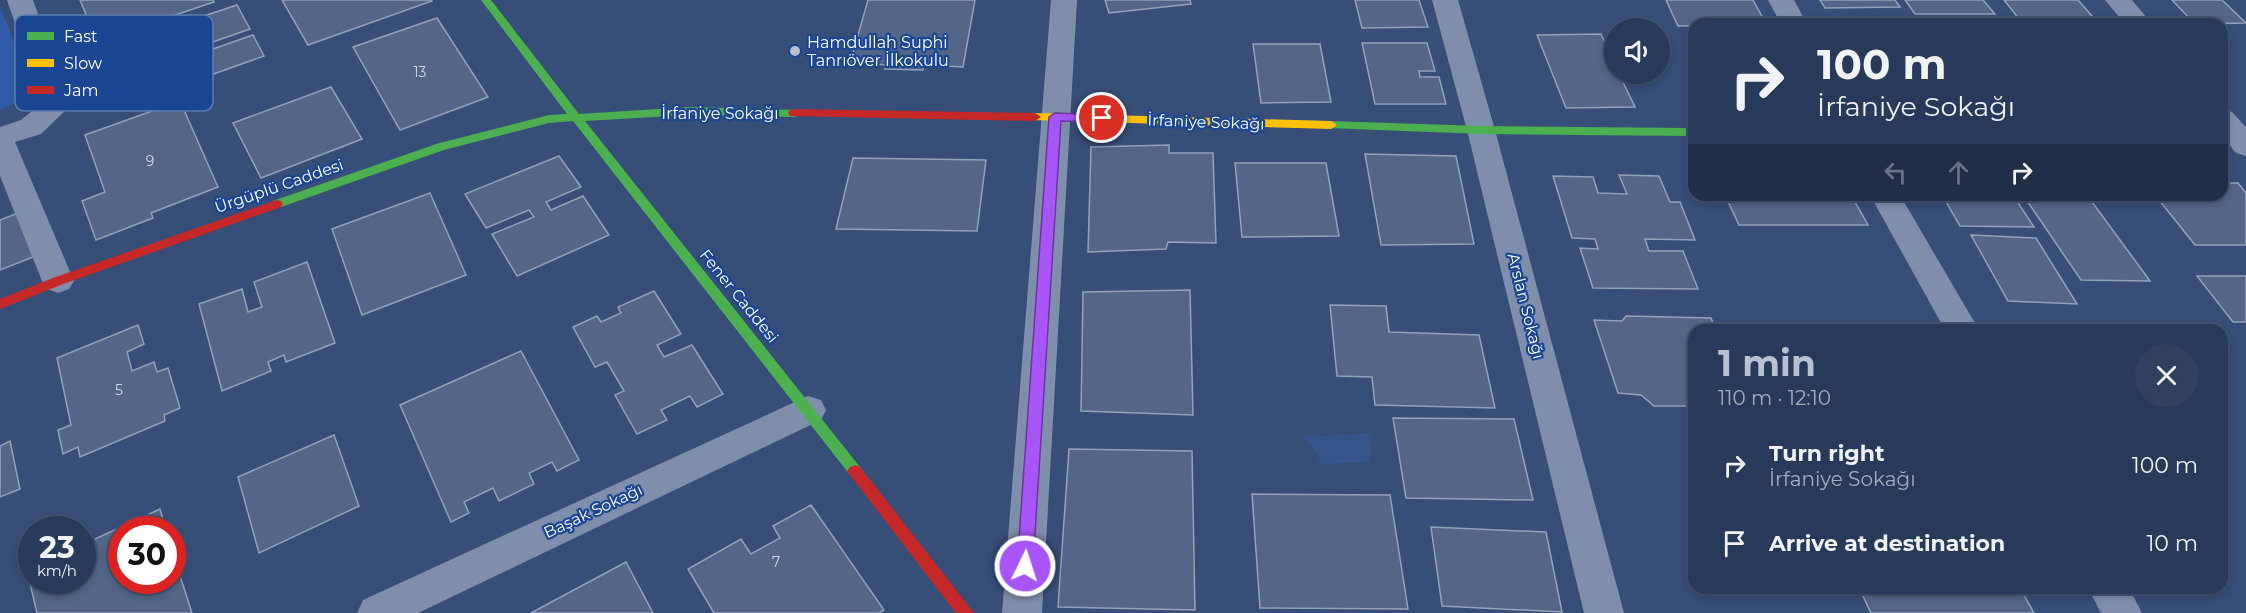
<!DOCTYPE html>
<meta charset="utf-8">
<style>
:root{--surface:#283a5a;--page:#304160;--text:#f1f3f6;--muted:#a5adbb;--line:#445470;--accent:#b9c1d0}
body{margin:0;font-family:Montserrat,sans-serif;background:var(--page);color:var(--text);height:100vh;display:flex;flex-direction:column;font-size:22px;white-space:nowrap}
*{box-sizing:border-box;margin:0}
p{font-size:20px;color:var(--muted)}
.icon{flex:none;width:33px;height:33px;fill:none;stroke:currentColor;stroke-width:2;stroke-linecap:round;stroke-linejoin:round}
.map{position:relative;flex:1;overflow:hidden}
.sheet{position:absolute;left:1688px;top:324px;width:540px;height:270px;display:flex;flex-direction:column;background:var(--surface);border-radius:18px;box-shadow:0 3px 9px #0003,0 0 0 2px var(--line)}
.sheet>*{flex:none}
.hud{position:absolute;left:1688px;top:18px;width:540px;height:183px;border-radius:18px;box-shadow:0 3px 9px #0003,0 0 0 2px var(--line);background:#283a5a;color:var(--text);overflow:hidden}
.controls{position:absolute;left:1604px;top:18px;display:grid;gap:12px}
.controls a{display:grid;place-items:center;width:66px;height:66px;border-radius:50%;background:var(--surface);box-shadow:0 3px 9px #0003,0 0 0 2px var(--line);font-size:30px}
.speed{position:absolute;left:18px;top:516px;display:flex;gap:12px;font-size:30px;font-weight:700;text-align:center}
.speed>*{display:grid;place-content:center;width:78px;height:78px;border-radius:50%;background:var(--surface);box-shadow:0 3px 9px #0003,0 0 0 2px var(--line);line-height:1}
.speed small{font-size:15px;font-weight:400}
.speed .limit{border:9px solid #d22;background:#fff;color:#111}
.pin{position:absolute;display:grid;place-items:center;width:51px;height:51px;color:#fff;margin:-26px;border:3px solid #fff;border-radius:50%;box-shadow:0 2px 6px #0007}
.me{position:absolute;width:66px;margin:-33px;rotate:4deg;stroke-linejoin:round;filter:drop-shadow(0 0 4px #0008)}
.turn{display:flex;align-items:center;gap:21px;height:126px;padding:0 30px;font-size:27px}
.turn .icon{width:78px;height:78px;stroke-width:2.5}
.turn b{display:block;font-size:42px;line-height:51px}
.lanes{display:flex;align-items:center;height:57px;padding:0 30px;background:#0003;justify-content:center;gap:30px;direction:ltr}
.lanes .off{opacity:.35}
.round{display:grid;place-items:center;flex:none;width:63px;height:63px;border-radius:32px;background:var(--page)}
.overview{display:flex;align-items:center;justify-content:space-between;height:102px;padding:0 30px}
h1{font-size:36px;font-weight:700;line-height:45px;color:var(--accent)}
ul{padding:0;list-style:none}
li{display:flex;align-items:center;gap:18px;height:78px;padding:0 30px}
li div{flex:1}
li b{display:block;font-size:22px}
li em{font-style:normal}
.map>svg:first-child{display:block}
.green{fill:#2f5ca9}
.water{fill:#37558c}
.building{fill:#536687;stroke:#94a1b9;stroke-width:1.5}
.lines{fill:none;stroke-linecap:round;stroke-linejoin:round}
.street{fill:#7f8fab;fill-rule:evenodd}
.fast{fill:#4caf50;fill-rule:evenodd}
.slow{fill:#ffc107;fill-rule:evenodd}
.jam{fill:#c62828;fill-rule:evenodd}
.route{fill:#a855f7;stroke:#6d37a1;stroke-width:1.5}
.poi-dot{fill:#b9c1d0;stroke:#1b4693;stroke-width:2}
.labels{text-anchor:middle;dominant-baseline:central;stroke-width:4.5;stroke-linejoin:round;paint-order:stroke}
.number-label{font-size:14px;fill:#d4d9e1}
.poi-label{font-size:16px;fill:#fff;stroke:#1b4693;text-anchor:start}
.street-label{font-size:16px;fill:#fff;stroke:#1b4693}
.key{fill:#1b4693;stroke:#5f7eb3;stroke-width:1.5}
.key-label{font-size:16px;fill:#fff}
</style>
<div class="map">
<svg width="2246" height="613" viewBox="0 0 2246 613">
<rect width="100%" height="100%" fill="#364e78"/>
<polygon class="green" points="0,6 34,95 0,110"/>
<polygon class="water" points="1372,433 1370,462 1321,464 1317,453 1304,437"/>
<g class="building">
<polygon points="80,0 213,0 214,2 97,41"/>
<polygon points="282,0 431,0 432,1 308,45"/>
<polygon points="868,0 975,0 963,67 923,65 923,70 885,69 887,65 850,63"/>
<polygon points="1105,0 1190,0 1191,4 1109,13"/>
<polygon points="1355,0 1419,0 1428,27 1362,28"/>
<polygon points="1666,0 1753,0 1766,24 1678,26"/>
<polygon points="1820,0 1895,0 1900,7 1825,8"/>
<polygon points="1905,0 1983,0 1995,14 1915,14"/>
<polygon points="2004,0 2078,0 2099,24 2023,24"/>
<polygon points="2172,0 2222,0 2246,23 2195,24"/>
<polygon points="237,5 250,29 204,45 207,51 253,35 264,56 208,76 206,72 188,79 190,83 126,106 116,83 163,67 160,59 111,76 101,52 163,32 168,42 183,38 177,25"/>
<polygon points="437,18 488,97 400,130 353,47"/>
<polygon points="1601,34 1614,62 1614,74 1619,74 1635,107 1566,108 1537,35"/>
<polygon points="1362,43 1427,43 1435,71 1419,71 1420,77 1439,77 1446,104 1375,104"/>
<polygon points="1253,44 1320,44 1331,102 1261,103"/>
<polygon points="331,87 362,139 261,178 233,123"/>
<polygon points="180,101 218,187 151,213 153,218 96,240 82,201 105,192 85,135"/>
<polygon points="1169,145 1169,153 1213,153 1216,243 1168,242 1166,249 1088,252 1091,147"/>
<polygon points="1365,154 1456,156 1474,244 1381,245"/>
<polygon points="559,156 581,187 546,202 551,210 583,196 609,235 517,276 492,234 534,217 529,210 486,228 465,194"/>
<polygon points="853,158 986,160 977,231 836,229"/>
<polygon points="1235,163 1326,163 1339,236 1242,237"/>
<polygon points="1619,175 1659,176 1670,202 1680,202 1695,240 1645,239 1649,251 1683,251 1698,289 1593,288 1580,248 1598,249 1595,239 1572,238 1553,176 1593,177 1598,193 1627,194"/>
<polygon points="2222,183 2238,183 2246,193 2246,245 2195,245 2155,195 2222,195"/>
<polygon points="430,193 466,275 362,315 332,229"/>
<polygon points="1725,195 1851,195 1868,225 1739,225"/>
<polygon points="1942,195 2013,195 2034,227 1960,226"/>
<polygon points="2023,195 2087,195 2150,281 2081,280"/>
<polygon points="18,213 33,257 0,270 0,220"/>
<polygon points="1971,235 2036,238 2077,304 2008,301"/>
<polygon points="307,262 335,343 286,362 284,355 268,362 271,371 222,391 199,304 242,289 248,312 262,307 254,282"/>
<polygon points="2197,276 2246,276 2246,322 2233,322"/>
<polygon points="1190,290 1193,415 1081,411 1083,292"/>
<polygon points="654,291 681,334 657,345 664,357 692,345 723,394 697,407 690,396 661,410 667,420 637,434 615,395 624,391 607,362 595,367 573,327 597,316 601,322 621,313 618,307"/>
<polygon points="1330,305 1386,306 1389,332 1479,335 1495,408 1375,405 1372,377 1337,376"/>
<polygon points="1626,316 1711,318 1716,330 1694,330 1694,406 1654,406 1641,395 1618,393 1594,320 1622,321"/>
<polygon points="138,325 144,344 127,352 132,371 154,362 157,372 168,368 180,408 164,415 165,421 80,457 78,447 63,454 58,430 71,425 57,358"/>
<polygon points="521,351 579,460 557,471 552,462 529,473 534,484 499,501 493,488 464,502 469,513 451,522 400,405"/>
<polygon points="1393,418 1514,419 1533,500 1406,498"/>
<polygon points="334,435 359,506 259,553 238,477"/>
<polygon points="10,441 20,489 0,497 0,446"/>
<polygon points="1069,449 1192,451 1195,610 1058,607"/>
<polygon points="1252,494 1390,495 1408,609 1260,608"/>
<polygon points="811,505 884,610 879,613 714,613 688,569 741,539 751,554 780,538 773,526"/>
<polygon points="160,509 166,530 122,530 122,580 172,580 172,551 192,613 37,613 27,571 32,569 32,580 82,580 82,545"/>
<polygon points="1431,527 1546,532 1562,612 1442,606"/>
<polygon points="626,562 653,613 531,613"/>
<polygon points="1859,588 2020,588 2034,613 1871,613"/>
</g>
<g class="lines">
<g class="street">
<polygon points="7,0 33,0 71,105 41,134 15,142 74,281 69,289 58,293 47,289 42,281 0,176 0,127 21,120 42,103"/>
<polygon points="1051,0 1077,0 1042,613 1002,613"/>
<polygon points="1432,0 1458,0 1495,130 1624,613 1584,613 1467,130"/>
<polygon points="1768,0 1794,0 1807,24 1781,24"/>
<polygon points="2105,0 2132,0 2152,24 2125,24"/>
<polygon points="2222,109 2232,112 2246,127 2246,156 2236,153 2222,136"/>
<polygon points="1870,195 1900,195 1979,330 1945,330"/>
<polygon points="808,396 821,400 826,410 821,420 418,613 357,613 363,600"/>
<polygon points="2088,588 2129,588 2142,613 2101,613"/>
</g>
<g class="fast">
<polygon points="481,0 491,0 579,114 690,107 798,110 800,113 798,116 794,117 690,115 585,121 860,467 863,471 860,475 855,477 850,475 573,121 549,123 444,150 281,207 273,207 271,204 273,201 436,144 549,115 567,114"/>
<polygon points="1331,121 1481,126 1694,128 1694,136 1481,134 1327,128 1325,125 1327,122"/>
</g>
<polygon class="slow" points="1035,113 1331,121 1337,125 1331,129 1031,120 1029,117 1031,114"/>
<g class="jam">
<polygon points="794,109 1035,113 1041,117 1035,121 790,116 788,113 790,110"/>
<polygon points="277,200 281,201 283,204 281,207 63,284 0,309 0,299 53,278"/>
<polygon points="855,465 860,467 974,613 956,613 850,475 847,471 850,467"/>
</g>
</g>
<polygon class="route" points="1055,113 1102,115 1108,118 1102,122 1061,121 1033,566 1031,571 1025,573 1019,571 1017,566 1049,117"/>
<circle class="poi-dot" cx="795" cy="51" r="6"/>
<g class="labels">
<g class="number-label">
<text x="420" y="72">13</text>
<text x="150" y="161">9</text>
<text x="119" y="390">5</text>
<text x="776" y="562">7</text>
</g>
<g class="poi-label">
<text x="807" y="42">Hamdullah Suphi<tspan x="807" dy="18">Tanrıöver İlkokulu</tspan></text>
</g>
<g class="street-label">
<text x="720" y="113">İrfaniye Sokağı</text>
<text transform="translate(1206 122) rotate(2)">İrfaniye Sokağı</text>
<text transform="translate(279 186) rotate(-19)">Ürgüplü Caddesi</text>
<text transform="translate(739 296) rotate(51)">Fener Caddesi</text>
<text transform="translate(1526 306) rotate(76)">Arslan Sokağı</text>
<text transform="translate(593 511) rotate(-25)">Başak Sokağı</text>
</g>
</g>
<rect x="15" y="15" width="198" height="96" rx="9" class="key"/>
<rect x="27" y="32" width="27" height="8" fill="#4caf50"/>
<rect x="27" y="59" width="27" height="8" fill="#ffc107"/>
<rect x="27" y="86" width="27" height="8" fill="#c62828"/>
<g class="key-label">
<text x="64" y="42">Fast</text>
<text x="64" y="69">Slow</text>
<text x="64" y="96">Jam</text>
</g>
</svg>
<div class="controls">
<a><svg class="icon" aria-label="sound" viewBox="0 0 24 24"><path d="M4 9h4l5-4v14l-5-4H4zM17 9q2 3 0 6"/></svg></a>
</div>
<div class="speed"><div>23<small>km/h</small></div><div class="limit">30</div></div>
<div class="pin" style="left:1102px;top:118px;background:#d93025"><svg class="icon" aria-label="arrive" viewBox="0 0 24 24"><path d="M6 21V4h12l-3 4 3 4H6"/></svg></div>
<svg class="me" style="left:1025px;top:566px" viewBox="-20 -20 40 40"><circle r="17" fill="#a855f7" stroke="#fff" stroke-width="3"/><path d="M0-11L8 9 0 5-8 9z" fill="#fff"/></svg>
<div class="hud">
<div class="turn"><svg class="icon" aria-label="right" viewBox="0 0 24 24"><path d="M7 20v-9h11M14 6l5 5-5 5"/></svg><div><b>100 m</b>İrfaniye Sokağı</div></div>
<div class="lanes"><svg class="icon off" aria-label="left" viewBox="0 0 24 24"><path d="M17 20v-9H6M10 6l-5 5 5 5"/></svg><svg class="icon off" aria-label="ahead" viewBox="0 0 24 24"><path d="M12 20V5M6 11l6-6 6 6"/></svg><svg class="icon" aria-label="right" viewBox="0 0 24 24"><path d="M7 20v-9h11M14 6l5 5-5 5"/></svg></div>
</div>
<section class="sheet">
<div class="overview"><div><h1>1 min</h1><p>110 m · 12:10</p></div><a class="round"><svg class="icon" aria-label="close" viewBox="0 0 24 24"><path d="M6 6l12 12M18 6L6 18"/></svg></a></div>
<ul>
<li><svg class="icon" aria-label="right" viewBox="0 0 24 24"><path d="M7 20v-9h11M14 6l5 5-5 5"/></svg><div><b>Turn right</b><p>İrfaniye Sokağı</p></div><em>100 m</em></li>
<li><svg class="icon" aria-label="arrive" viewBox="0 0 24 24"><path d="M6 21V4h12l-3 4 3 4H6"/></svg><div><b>Arrive at destination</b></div><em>10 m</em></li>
</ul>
</section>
</div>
